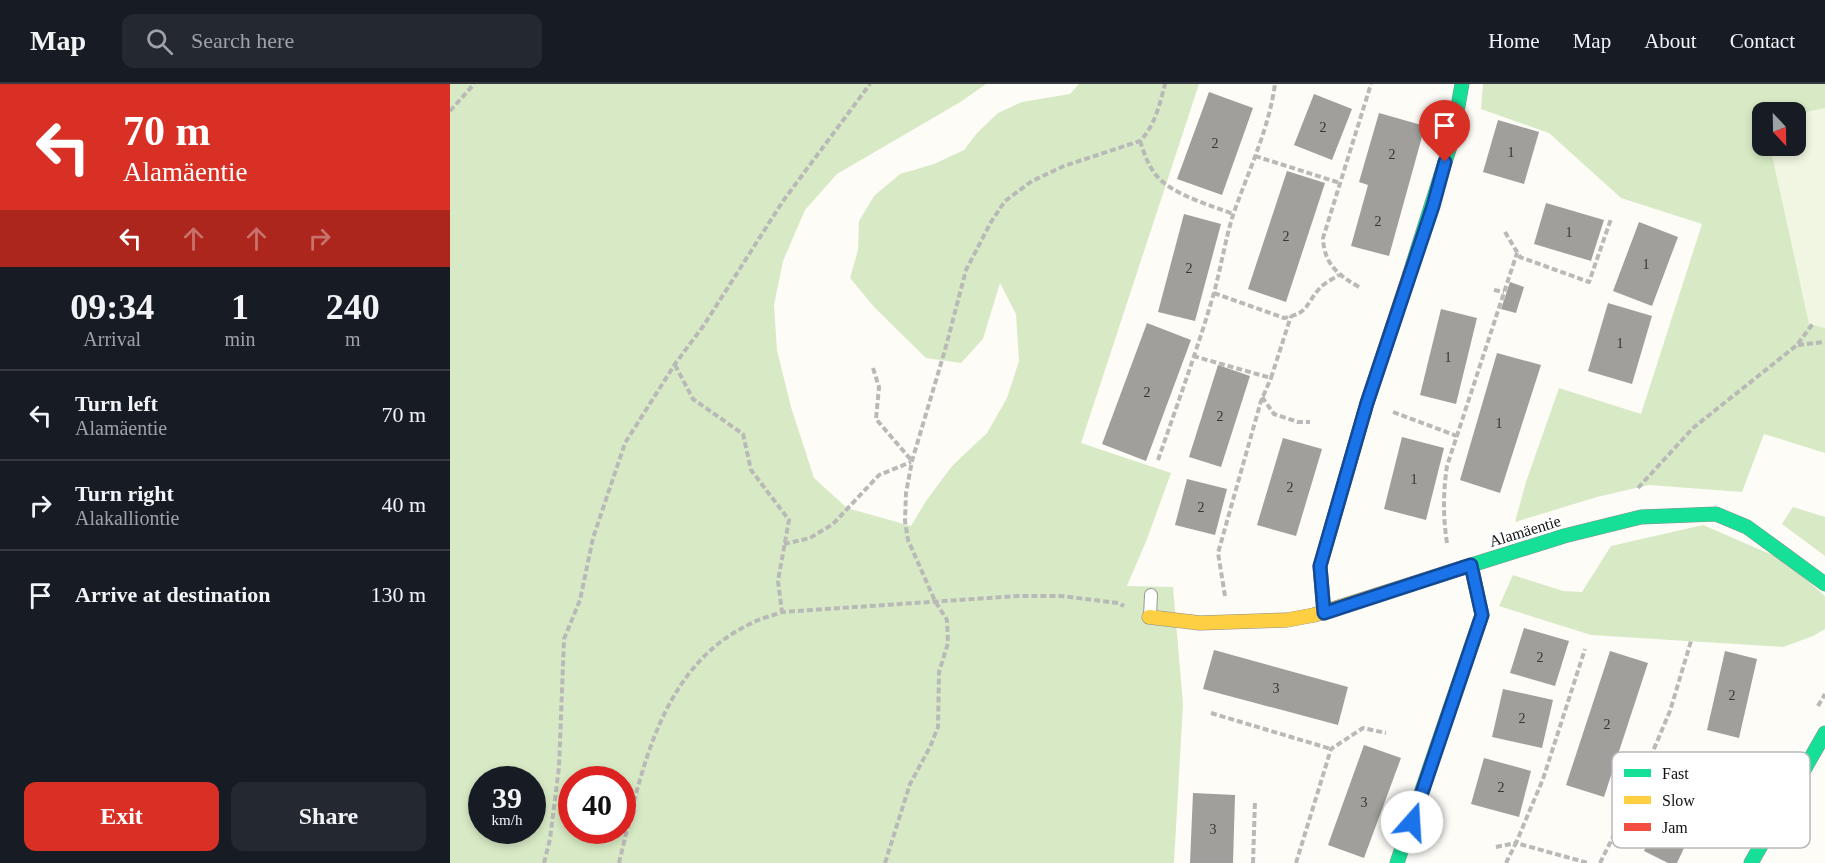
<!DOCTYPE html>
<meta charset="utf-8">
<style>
:root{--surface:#171b24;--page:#242831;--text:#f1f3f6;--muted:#9ea1a6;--line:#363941;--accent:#d93025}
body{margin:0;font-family:Georgia,serif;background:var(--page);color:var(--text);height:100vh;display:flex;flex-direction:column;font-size:22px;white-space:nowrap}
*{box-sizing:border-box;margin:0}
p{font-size:20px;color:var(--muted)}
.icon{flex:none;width:33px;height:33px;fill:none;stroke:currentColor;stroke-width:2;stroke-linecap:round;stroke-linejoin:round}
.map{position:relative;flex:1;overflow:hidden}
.details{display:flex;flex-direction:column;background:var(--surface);width:450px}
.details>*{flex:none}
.banner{background:#d93025;color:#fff;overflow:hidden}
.needle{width:39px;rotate:158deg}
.controls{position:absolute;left:1302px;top:18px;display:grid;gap:12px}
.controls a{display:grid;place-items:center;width:54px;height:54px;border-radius:12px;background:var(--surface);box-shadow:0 3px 9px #0003;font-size:30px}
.speed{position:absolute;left:18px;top:682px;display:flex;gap:12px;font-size:30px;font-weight:700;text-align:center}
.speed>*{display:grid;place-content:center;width:78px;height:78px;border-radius:50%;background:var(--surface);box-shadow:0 3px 9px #0003;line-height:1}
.speed small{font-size:15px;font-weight:400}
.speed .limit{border:9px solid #d22;background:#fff;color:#111}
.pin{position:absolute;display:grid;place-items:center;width:51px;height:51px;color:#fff;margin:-62px -26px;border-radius:50% 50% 50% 0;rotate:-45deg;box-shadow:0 0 6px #0007}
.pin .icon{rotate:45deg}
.me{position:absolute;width:66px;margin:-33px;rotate:19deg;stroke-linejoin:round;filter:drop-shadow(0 0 4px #0008)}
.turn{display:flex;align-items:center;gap:21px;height:126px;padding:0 24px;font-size:27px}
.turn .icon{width:78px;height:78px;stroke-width:2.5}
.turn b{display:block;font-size:42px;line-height:51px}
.lanes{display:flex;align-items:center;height:57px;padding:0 24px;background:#0003;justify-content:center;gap:30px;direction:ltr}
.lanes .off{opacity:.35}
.eta{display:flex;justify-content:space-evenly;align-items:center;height:102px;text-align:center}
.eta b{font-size:36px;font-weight:700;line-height:42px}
.primary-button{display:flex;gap:12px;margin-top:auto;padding:12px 24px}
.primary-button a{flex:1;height:69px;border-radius:12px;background:var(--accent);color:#fff;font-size:24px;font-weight:700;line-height:69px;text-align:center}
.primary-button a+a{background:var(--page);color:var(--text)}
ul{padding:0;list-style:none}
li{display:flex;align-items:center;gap:18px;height:90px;padding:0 24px;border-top:2px solid var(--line)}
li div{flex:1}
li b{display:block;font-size:22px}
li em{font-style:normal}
header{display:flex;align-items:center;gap:36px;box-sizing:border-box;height:84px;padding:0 30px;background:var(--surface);border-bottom:2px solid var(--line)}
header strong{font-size:28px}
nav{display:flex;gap:33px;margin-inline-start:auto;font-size:21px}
.search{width:420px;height:54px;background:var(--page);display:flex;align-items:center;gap:15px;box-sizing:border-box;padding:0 21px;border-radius:12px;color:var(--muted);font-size:22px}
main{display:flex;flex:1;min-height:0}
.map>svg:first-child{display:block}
.forest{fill:#d8eac5;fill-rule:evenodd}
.pitch{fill:#f0f6e1}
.building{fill:#a19f9c}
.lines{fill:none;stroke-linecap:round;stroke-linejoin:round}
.lane-casing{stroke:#979795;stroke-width:14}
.fast-casing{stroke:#8e8d8b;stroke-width:15}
.slow-casing{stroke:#8e8d8b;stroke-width:15}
.jam-casing{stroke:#8e8d8b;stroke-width:15}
.path{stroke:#b9b9b8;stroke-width:4;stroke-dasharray:6 3;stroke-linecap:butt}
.lane{stroke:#fffffe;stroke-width:12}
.fast{stroke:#16e098;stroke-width:14}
.slow{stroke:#ffcf43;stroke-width:14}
.jam{stroke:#f24e42;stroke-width:14}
.route-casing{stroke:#114b97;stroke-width:15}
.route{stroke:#1a73e8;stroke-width:10}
.labels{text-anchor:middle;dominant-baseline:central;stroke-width:6;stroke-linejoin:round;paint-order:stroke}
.number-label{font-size:14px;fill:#353434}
.street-label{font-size:16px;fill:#111;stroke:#fff}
.key{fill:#fff;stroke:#b8b8b8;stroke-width:1.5}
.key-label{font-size:16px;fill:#111}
</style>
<header>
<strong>Map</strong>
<div class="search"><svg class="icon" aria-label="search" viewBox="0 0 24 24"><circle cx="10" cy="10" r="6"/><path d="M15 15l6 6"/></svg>Search here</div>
<nav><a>Home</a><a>Map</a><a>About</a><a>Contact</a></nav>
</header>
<main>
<section class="details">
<div class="banner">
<div class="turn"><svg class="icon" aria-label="left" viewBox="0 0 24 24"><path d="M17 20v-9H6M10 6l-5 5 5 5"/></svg><div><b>70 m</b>Alamäentie</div></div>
<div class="lanes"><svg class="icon" aria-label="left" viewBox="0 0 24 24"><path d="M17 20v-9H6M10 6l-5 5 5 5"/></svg><svg class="icon off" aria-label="ahead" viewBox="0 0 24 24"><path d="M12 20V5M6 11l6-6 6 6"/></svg><svg class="icon off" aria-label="ahead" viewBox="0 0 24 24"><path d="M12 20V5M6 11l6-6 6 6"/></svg><svg class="icon off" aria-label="right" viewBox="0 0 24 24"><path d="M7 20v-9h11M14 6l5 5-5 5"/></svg></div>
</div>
<div class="eta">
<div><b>09:34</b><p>Arrival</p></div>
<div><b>1</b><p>min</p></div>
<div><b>240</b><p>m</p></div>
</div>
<ul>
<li><svg class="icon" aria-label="left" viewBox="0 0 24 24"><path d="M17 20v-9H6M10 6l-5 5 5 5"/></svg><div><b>Turn left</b><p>Alamäentie</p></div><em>70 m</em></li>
<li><svg class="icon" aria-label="right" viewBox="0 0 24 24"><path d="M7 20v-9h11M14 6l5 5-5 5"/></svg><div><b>Turn right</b><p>Alakalliontie</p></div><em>40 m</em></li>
<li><svg class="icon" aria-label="arrive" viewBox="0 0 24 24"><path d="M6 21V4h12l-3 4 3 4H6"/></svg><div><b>Arrive at destination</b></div><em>130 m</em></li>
</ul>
<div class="primary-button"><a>Exit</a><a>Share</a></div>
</section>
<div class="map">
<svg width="1375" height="779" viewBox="0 0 1375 779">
<rect width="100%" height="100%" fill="#fdfcf7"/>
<g class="forest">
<path d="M0 0H536L512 17 387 90 355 126 333 177 324 221 327 266 341 323 364 394 397 424 461 442 476 417 502 382 537 349 557 314 569 277 566 230 550 199 533 255 511 279 476 274 425 224 400 194 408 166 409 137 424 112 450 90 484 80 514 66 527 49 548 29 572 18 620 10 629 0H749L631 359 721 389 697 455 677 502 723 503 733 620 724 779H0ZM32 696H82V747H32ZM122 696H172V747H122Z"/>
<path d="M1033 0H1375V369L1314 350 1292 408 1199 401 1147 413 1065 438 1076 398 1109 304 1191 330 1252 140 1171 114 1099 49 1031 25ZM1312 28H1346V62H1312Z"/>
<polygon points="1343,423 1375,433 1375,472 1332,440"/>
<polygon points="1253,441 1334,476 1375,512 1375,545 1363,552 1333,563 1141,551 1049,522 1063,491 1113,507 1132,508 1161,462"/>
</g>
<polygon class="pitch" points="1375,24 1375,244 1359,240 1320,62 1346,62 1346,30"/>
<g class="building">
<polygon points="759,8 803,24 772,111 727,95"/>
<polygon points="864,10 902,25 882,76 844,61"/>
<polygon points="929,29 975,42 939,172 901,162 918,101 909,98"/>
<polygon points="1048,36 1089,48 1074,100 1033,88"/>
<polygon points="837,87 875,99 836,218 798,205"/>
<polygon points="1096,119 1154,136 1141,177 1084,160"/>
<polygon points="734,130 771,140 745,237 708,228"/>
<polygon points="1189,138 1228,153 1202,222 1163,207"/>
<polygon points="1060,198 1074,203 1066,229 1051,225"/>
<polygon points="1158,219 1202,232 1182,300 1138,287"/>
<polygon points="991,225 1027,234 1006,320 970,311"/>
<polygon points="697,239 741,256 696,377 652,360"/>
<polygon points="1047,269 1091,281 1050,409 1010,396"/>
<polygon points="768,281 800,292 771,383 739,373"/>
<polygon points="952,353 994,364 976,436 934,425"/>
<polygon points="833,354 872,365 846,452 807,441"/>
<polygon points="737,395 777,405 765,451 725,441"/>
<polygon points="1074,544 1119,557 1105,602 1060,589"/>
<polygon points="764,566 898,603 888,641 753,605"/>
<polygon points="1160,567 1198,579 1154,713 1116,701"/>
<polygon points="1275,567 1307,575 1289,654 1257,646"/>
<polygon points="1053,605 1103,616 1092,664 1042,653"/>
<polygon points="914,661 951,674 914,774 878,761"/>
<polygon points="1034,674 1081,687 1069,733 1021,720"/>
<polygon points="1231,687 1263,702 1227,779 1218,779 1194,767"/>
<polygon points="743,709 785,711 783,779 740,779"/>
</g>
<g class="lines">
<g class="lane-casing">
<polyline id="lane" points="700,532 701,511"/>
</g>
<g class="fast-casing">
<g id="fast">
<polyline points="960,189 1002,56 1012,0"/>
<polyline points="1012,484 1114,452 1191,433 1266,430 1297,443 1375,500"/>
<polyline points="947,779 1032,531 1021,481"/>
<polyline points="1301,779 1375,649"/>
</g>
</g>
<g class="slow-casing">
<polyline id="slow" points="699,533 750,539 837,536 864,531 1012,484"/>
</g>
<g class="jam-casing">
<polyline id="jam" points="874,529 870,482 917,319 960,189"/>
</g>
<g class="path">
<polyline points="0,27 24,0"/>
<path d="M690 57C694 69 698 81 706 91 722 111 761 121 783 130"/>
<polyline points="805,72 890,99"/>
<polyline points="1055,148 1070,173 1139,198 1161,135"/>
<path d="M909 203C888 191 874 180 873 154L921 0"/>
<polyline points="1044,206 1054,208"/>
<path d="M764 209 834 234C859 229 855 221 869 205 874 199 883 195 889 191"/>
<polyline points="1348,261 1375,258"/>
<polyline points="743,272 821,294 841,232"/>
<polyline points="225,281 243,315 293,350 301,386 339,436 328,497 332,528"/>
<polyline points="423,284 429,303 426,335 462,377"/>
<polyline points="812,313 824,330 848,338 860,338"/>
<polyline points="943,328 1007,352"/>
<path d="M708 376C726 324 745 272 761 219 770 190 774 160 783 131 798 88 819 45 825 0"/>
<polyline points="1188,404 1243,344 1347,261 1364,238"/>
<path d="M997 459C993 433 993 409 997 382L1067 169"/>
<polyline points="334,460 360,454 383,440 429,391 461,378"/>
<polyline points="775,512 768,469 811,317 821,294"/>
<polyline points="1368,622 1375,610"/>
<polyline points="761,629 881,665"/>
<polyline points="1046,763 1066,759 1093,695 1135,565"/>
<polyline points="94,779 100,755 109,683 114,555 130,516 143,454 175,359 225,280 254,241 333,117 420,0"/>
<path d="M169 779C191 690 209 582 302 539 311 534 322 532 332 528L568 512H611L668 519 674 522"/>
<path d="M435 779 460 700 480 663 488 643 489 588 498 559 497 536 485 517 458 456 455 437 456 409 462 377 495 266 516 186 541 138 555 117 582 97 614 82 690 57C705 42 710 19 715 0"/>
<polyline points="803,779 805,716"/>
<polyline points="846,779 881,665 913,644 936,649"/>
<polyline points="1056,779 1066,759 1138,779"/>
<polyline points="1150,779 1187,705 1220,627 1241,557"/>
</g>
<use href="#lane" class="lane"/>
<use href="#fast" class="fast"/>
<use href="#slow" class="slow"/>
<use href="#jam" class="jam"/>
</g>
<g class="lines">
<g class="route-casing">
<polyline id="route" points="962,738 1032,531 1021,481 874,529 870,482 917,319 983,122 995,78"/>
</g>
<use href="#route" class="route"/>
</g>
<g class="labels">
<g class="number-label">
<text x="873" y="43">2</text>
<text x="765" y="59">2</text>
<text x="1061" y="68">1</text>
<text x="942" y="70">2</text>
<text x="928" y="137">2</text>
<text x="1119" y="148">1</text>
<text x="836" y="152">2</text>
<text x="1196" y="180">1</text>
<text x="739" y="184">2</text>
<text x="1170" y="259">1</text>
<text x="998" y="273">1</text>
<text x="697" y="308">2</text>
<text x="770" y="332">2</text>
<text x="1049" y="339">1</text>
<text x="964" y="395">1</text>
<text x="840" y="403">2</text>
<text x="751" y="423">2</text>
<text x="1090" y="573">2</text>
<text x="826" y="604">3</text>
<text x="1282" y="611">2</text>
<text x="1072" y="634">2</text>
<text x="1157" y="640">2</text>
<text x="1051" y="703">2</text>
<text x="914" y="718">3</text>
<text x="763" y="745">3</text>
</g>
<g class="street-label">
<text transform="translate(1075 447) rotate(-17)">Alamäentie</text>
</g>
</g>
<rect x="1162" y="668" width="198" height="96" rx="9" class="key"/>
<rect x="1174" y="685" width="27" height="8" fill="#16e098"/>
<rect x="1174" y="712" width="27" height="8" fill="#ffcf43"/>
<rect x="1174" y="739" width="27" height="8" fill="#f24e42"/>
<g class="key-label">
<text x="1212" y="695">Fast</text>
<text x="1212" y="722">Slow</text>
<text x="1212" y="749">Jam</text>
</g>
</svg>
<div class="controls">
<a><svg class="needle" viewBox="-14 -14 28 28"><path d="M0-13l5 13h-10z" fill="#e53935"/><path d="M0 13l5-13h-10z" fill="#9ea1a6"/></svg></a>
</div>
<div class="speed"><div>39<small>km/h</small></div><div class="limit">40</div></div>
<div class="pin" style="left:995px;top:78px;background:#d93025"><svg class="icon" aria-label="arrive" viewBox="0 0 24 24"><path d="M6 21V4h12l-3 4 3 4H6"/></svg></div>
<svg class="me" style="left:962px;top:738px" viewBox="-20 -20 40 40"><circle r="19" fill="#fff"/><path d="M0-13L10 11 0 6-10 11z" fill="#1a73e8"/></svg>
</div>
</main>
